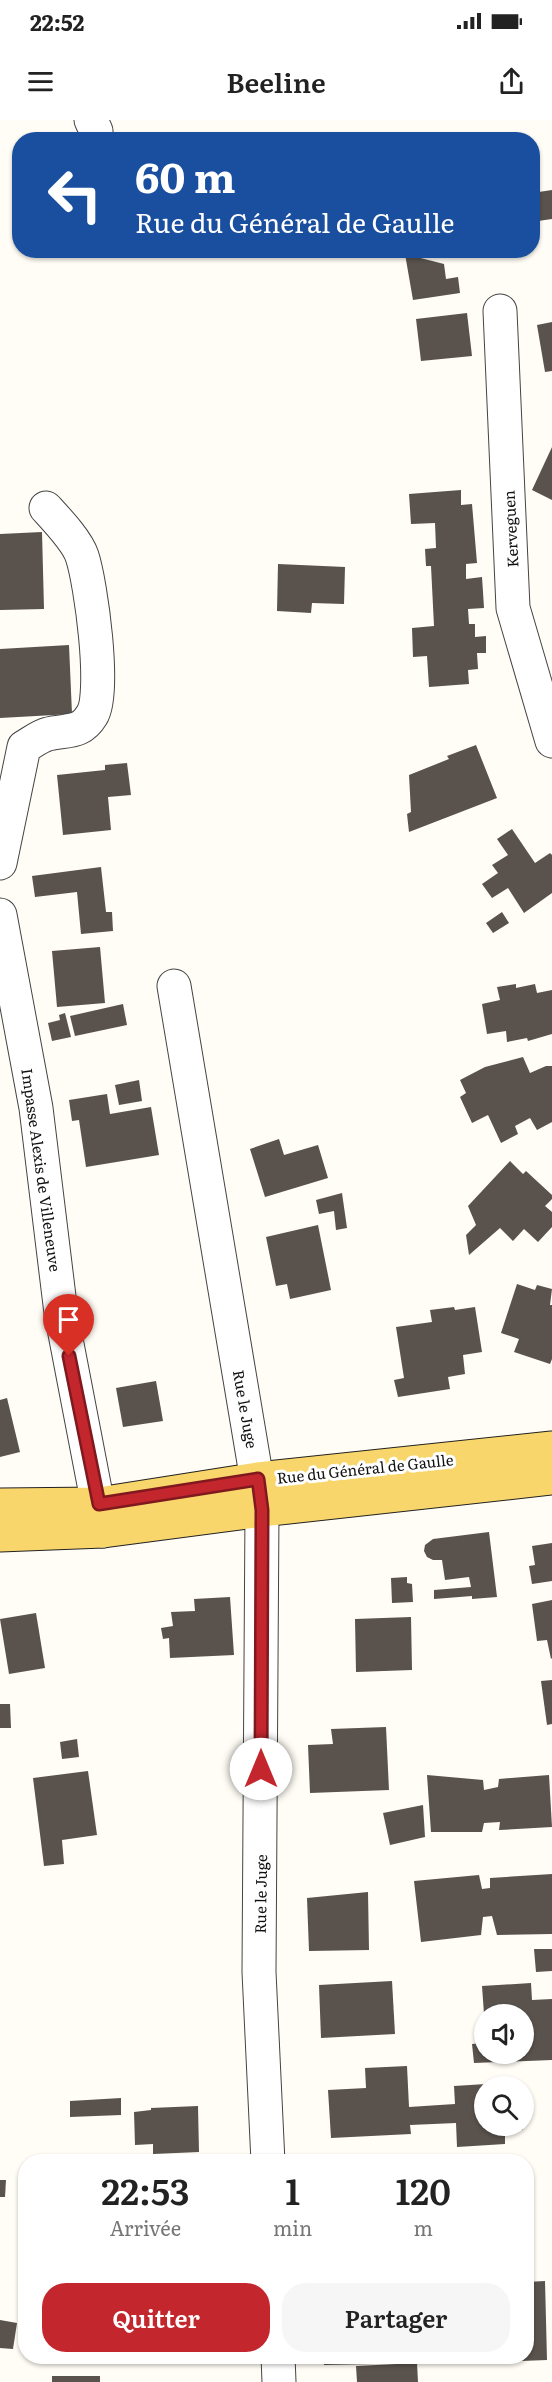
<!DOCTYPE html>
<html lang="fr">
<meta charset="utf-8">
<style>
:root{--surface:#fff;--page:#f6f6f6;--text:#222;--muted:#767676;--accent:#c4262e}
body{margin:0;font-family:Literata,serif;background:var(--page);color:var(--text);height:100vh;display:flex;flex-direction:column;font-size:22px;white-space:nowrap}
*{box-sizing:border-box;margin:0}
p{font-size:20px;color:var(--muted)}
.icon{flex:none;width:33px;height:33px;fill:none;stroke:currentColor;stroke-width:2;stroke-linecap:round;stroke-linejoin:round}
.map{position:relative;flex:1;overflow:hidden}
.details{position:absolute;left:18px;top:2034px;width:516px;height:210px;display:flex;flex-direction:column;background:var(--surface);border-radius:24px;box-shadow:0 2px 4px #0004}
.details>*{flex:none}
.hud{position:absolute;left:12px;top:12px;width:528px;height:126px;border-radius:24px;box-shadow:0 2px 4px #0004;background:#1a4fa0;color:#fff;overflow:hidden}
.buttons{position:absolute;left:474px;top:1884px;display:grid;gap:12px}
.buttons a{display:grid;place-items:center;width:60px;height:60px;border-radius:50%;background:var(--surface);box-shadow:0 2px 4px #0004;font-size:30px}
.pin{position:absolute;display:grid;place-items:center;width:51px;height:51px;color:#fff;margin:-62px -26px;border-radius:50% 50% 50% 0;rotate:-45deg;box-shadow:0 0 6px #0007}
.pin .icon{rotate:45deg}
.me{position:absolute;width:66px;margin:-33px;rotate:0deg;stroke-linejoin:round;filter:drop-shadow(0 0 4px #0008)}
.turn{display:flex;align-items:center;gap:21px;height:126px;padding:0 24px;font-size:27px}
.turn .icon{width:78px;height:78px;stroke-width:2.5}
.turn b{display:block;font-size:42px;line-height:51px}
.eta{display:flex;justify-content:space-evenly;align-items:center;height:102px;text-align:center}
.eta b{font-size:36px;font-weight:600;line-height:42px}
.action{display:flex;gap:12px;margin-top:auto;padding:12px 24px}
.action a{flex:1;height:69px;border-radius:24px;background:var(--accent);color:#fff;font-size:24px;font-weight:600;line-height:69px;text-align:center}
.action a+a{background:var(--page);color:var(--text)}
.status{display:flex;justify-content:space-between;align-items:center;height:42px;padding:0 30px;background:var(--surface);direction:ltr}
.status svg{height:16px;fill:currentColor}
header{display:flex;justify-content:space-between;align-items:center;height:78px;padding:0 24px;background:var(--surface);font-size:27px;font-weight:600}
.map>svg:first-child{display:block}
.building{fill:#5a524d}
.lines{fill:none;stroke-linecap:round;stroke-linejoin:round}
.minor-casing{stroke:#444;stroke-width:35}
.major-casing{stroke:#222;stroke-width:35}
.minor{stroke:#fff;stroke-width:33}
.major{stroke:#f9d66b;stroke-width:33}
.route-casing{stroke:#7f191e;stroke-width:15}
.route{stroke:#c4262e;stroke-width:10}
.labels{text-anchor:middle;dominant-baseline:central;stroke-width:6;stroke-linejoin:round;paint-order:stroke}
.street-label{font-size:15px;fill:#111;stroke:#fff}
</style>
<div class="status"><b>22:52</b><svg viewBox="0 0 49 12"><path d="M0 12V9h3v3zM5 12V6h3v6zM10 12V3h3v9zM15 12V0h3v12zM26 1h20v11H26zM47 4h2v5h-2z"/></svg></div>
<header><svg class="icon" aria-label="menu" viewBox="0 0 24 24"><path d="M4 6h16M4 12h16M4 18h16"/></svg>Beeline<svg class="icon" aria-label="share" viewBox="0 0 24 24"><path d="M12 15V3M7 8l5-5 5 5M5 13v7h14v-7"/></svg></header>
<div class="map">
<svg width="552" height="2262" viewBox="0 0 552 2262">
<rect width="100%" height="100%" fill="#fffdf5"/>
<g class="building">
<polygon points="552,70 552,99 538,101 539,112 532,113 532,73"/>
<polygon points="405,134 444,144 446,159 458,157 460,173 413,180"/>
<polygon points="467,193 472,236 421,241 416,199"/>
<polygon points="552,202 552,251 545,252 537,205"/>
<polygon points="552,327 552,380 532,370"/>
<polygon points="461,370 461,385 472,384 477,443 466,444 466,459 482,457 483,472 484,488 468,489 469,504 475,504 475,517 486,516 486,533 477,533 478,549 468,550 469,564 429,567 427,536 413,537 412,508 434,506 431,446 426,446 425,429 436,428 435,403 411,404 409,374"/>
<polygon points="42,412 44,489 0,490 0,414"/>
<polygon points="278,444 345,447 344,484 312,483 311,493 277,491"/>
<polygon points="69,525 72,594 0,598 0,529"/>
<polygon points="476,625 497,678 409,712 407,694 411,692 409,655 449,639 447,636"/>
<polygon points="127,643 131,675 108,677 111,710 63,715 57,655 105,650 105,645"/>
<polygon points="512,709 535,743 550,733 552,735 552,773 524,793 508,768 492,778 482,764 498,753 492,745 508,735 497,719"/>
<polygon points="101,747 106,792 112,792 113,811 81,814 77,772 35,777 32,756"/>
<polygon points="502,792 509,803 493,813 486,803"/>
<polygon points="100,827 105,883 57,887 52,831"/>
<polygon points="516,864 516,868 535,864 537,873 552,870 552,914 528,921 527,918 507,922 506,911 487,914 482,884 500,880 497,867"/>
<polygon points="123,884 127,905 75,916 70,896"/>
<polygon points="65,893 71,917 52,921 48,903 60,900 59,895"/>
<polygon points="523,937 530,953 546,946 552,946 552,1002 537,1010 530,998 515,1006 518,1014 501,1023 488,995 472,1003 460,977 466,973 460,960 485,947"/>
<polygon points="139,960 142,981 119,985 115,965"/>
<polygon points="107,974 110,994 151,987 159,1035 86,1047 79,1000 72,1001 69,980"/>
<polygon points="279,1019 284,1035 318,1025 328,1058 265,1077 250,1029"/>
<polygon points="510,1041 523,1054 526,1051 552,1075 552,1079 545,1086 552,1092 552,1107 538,1122 524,1109 513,1121 500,1108 469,1135 466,1115 476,1105 468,1086"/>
<polygon points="342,1073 347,1108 336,1110 334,1091 319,1094 316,1080"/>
<polygon points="318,1105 331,1170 290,1179 287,1164 276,1166 266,1117"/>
<polygon points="517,1164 535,1170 537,1165 552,1169 550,1185 552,1185 552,1239 550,1244 514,1232 519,1219 501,1213"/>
<polygon points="454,1187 455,1190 475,1187 482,1232 463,1235 465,1254 448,1257 450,1269 398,1277 394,1260 404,1258 396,1207 432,1202 430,1190"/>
<polygon points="156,1261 163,1301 123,1307 116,1268"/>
<polygon points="7,1278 20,1332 0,1337 0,1280"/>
<polygon points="489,1412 497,1477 472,1479 472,1476 434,1479 434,1470 471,1467 469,1457 445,1460 442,1440 433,1440 427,1437 424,1431 425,1425 433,1419"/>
<polygon points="552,1423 552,1461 532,1464 529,1446 535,1445 532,1426"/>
<polygon points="407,1457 407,1463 412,1464 413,1482 392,1483 391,1458"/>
<polygon points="230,1477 234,1535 170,1538 169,1518 163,1519 161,1508 173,1506 171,1492 195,1491 194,1479"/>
<polygon points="552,1480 552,1538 551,1539 547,1520 537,1521 532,1484"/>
<polygon points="36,1493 45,1548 9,1554 0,1499"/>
<polygon points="411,1497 412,1550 356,1552 355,1499"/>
<polygon points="552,1560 552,1604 547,1605 541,1561"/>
<polygon points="0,1584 10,1584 11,1608 0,1608"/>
<polygon points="386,1607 389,1670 310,1673 308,1625 333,1624 331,1609"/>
<polygon points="77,1619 79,1637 62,1639 60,1622"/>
<polygon points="88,1651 97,1715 62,1720 64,1744 44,1746 33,1658"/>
<polygon points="427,1655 483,1660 484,1670 498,1667 499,1659 549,1655 552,1707 499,1710 500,1702 484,1703 482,1712 431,1712"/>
<polygon points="423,1685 425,1717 390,1725 383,1693"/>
<polygon points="552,1754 552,1814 497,1815 492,1796 483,1797 481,1815 421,1822 414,1761 479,1755 482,1769 490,1768 490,1758"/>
<polygon points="368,1772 369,1830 309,1831 307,1778"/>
<polygon points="534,1829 552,1829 552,1851 536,1852"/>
<polygon points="392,1861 395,1914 321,1918 319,1865"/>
<polygon points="531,1863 532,1880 552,1879 552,1940 474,1943 472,1924 484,1923 484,1934 524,1934 524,1894 484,1894 482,1866"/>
<polygon points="407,1946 409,1987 455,1984 454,1966 502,1963 503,1966 484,1966 484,2006 522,2006 523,2010 505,2011 505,2024 457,2027 456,2003 410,2005 411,2014 331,2018 328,1970 366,1968 365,1948"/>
<polygon points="121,1978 121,1995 70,1997 70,1981"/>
<polygon points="198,1986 199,2032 153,2034 153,2024 135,2025 134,1992 151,1990 151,1988"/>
<polygon points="0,2060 6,2060 5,2077 0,2077"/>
<polygon points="545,2161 547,2240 497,2242 497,2236 526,2236 526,2162"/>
<polygon points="0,2200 17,2203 13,2229 0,2228"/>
<polygon points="323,2236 373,2236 373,2244 324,2245"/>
<polygon points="417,2243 418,2262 357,2262 356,2246"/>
<rect x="52" y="2256" width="48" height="6"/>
</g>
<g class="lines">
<g class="minor-casing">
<g id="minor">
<polyline points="91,0 96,11 93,20"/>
<polyline points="500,191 513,488 552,621"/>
<path d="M0 743 24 627C31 623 40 616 48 614 66 609 80 615 92 595 106 573 91 463 82 436 77 421 57 400 46 388"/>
<polyline points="0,795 36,988 61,1193 103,1411"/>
<polyline points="174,866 262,1390 259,1852 268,2042"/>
<polyline points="278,2236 279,2262"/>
</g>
</g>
<g class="major-casing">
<g id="major">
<polyline points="0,1385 99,1384 258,1359 552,1328"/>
<polyline points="0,1415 103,1411 262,1390 552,1358"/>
</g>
</g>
<use href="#minor" class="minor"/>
<use href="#major" class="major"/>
</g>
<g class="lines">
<g class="route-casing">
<polyline id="route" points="69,1236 99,1384 258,1359 262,1390 261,1649"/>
</g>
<use href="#route" class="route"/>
</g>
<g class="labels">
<g class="street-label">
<text transform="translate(510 409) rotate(-93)">Kerveguen</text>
<text transform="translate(42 1050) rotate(82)">Impasse Alexis de Villeneuve</text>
<text transform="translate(246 1289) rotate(80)">Rue le Juge</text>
<text transform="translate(365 1348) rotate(-6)">Rue du Général de Gaulle</text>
<text transform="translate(260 1774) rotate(-89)">Rue le Juge</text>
</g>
</g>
</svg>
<div class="buttons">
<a><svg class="icon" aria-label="sound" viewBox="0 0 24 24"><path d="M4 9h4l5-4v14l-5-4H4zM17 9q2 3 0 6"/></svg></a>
<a><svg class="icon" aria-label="search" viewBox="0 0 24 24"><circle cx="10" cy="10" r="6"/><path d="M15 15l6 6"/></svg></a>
</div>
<div class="pin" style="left:69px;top:1236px;background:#d93025"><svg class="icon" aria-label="arrive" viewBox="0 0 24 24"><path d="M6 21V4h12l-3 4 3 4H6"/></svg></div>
<svg class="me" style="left:261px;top:1649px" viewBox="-20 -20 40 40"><circle r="19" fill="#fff"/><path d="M0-13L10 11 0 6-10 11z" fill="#c4262e"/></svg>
<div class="hud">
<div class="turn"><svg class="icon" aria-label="left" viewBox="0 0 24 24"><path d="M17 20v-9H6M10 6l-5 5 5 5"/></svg><div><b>60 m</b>Rue du Général de Gaulle</div></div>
</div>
<section class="details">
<div class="eta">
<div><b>22:53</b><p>Arrivée</p></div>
<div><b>1</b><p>min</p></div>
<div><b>120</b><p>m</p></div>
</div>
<div class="action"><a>Quitter</a><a>Partager</a></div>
</section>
</div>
